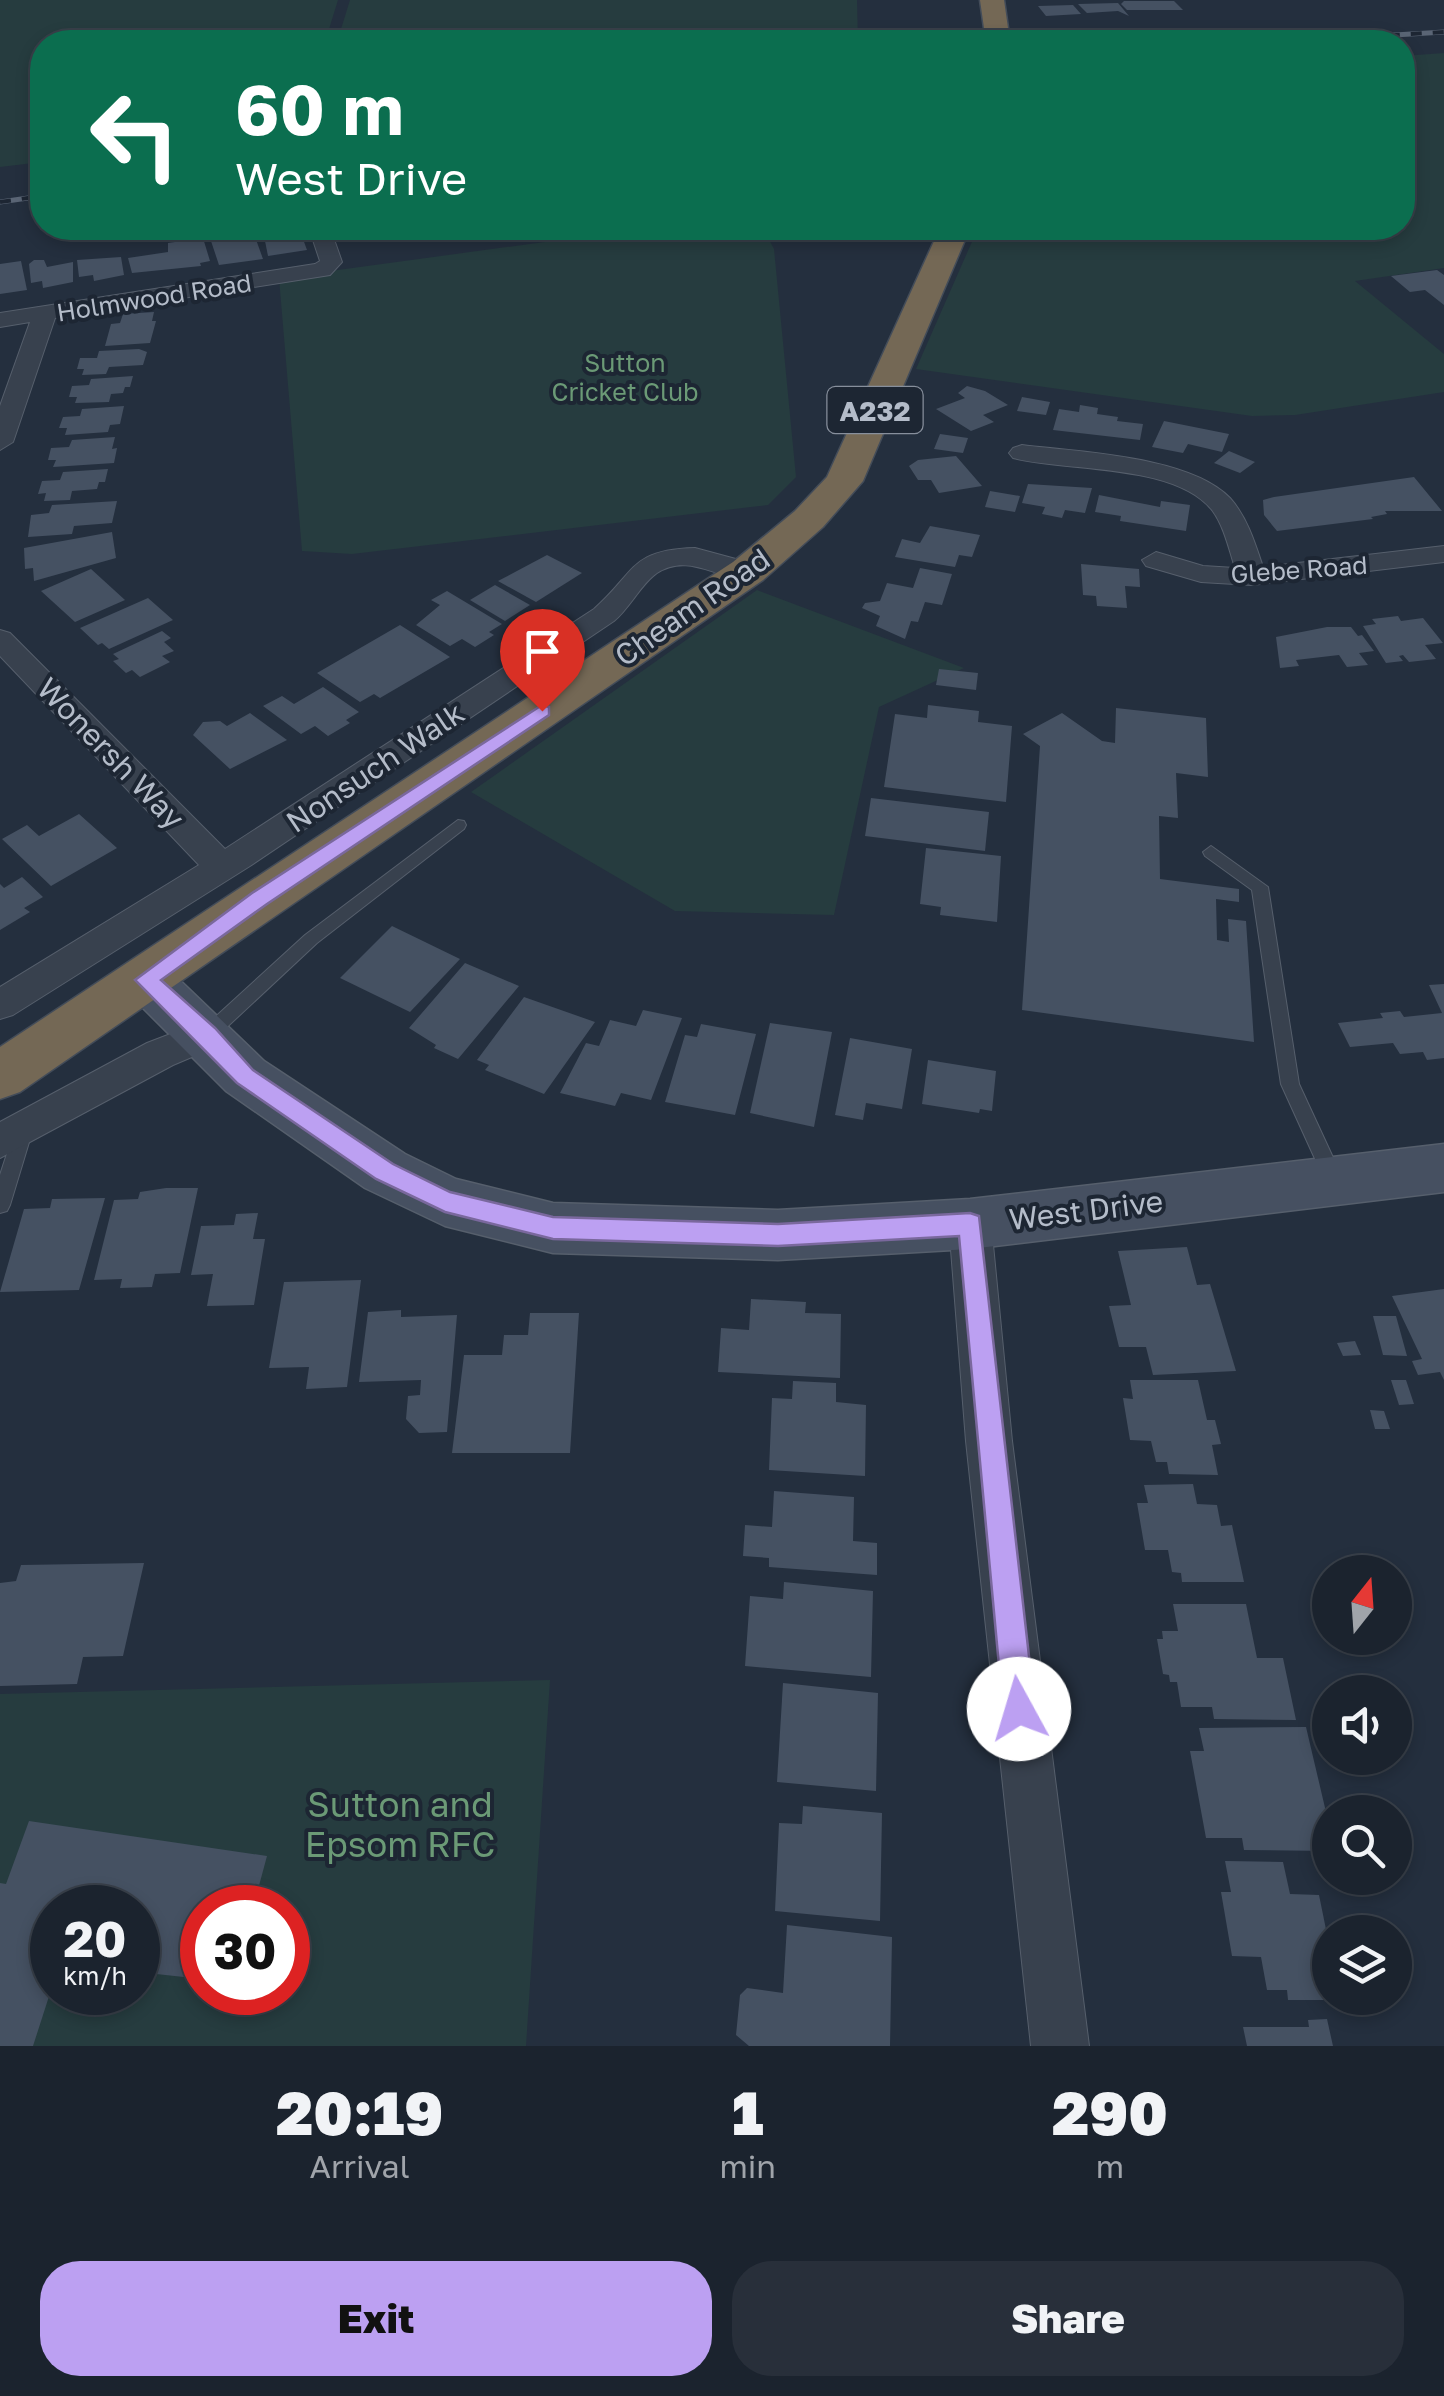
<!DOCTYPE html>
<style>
:root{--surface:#1b232e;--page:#282f3a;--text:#f1f3f6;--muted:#a0a4aa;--line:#39404a;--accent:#bca0f2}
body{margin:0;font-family:"Golos Text",sans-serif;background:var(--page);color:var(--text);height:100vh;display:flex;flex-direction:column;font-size:38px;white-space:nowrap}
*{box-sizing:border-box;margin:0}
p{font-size:32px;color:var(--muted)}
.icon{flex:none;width:55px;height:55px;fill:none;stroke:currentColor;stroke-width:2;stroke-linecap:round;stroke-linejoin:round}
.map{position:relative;height:2046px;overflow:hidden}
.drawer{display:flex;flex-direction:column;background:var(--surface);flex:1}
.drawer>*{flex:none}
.hud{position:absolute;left:30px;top:30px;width:1385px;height:210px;border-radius:40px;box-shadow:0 5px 15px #0003,0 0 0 2px var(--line);background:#0b6e4f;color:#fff;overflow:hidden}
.needle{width:65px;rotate:17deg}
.controls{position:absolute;left:1312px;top:1555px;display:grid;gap:20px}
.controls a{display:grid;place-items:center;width:100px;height:100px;border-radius:50%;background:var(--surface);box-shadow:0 5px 15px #0003,0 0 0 2px var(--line);font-size:50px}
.speed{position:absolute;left:30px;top:1885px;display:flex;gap:20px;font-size:50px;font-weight:700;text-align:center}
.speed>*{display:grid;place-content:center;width:130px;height:130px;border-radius:50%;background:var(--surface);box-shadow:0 5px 15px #0003,0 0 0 2px var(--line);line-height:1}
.speed small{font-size:25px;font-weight:400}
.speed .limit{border:15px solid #d22;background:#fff;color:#111}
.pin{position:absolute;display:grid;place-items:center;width:85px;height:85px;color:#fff;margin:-102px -42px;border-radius:50% 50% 50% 0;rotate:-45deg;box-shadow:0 0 10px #0007}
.pin .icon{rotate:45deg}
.me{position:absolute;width:110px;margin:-55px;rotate:354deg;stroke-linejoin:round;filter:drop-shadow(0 0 8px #0008)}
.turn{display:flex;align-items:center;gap:35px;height:210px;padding:0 40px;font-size:45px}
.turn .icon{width:130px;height:130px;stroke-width:2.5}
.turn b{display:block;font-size:70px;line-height:85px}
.eta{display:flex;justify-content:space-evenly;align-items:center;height:170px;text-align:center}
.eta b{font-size:60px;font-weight:800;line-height:70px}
.action{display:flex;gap:20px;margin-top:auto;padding:20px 40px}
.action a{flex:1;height:115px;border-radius:40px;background:var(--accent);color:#111;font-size:40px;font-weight:800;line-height:115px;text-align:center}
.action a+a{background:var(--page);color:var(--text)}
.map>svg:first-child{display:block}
.green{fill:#263c3f;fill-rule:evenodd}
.building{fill:#455162}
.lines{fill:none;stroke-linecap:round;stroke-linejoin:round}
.lane-casing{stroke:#565f6c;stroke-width:2}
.street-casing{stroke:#565f6c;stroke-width:2}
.secondary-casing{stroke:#565f6c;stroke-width:3}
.highway-casing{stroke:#434c59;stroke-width:3}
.lane{fill:#38414e;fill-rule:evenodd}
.street{fill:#38414e;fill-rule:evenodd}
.secondary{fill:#465061;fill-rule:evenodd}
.highway{fill:#746855;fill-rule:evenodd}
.rail-casing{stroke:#5a6575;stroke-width:5}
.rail{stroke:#1d2633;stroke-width:4;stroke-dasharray:11;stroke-linecap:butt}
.route{fill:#bca0f2;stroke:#7a689d;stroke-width:2.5}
.labels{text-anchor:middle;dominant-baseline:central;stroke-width:8;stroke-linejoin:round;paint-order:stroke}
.far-street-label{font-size:25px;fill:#b4bcc9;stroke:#1d2633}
.far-park-label{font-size:25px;fill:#6b9a76;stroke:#1d2633}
.shield{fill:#1d2633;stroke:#878f9c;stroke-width:2.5}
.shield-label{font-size:28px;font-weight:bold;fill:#b4bcc9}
.street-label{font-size:30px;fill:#b4bcc9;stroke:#1d2633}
.near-park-label{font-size:35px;fill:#6b9a76;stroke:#1d2633}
</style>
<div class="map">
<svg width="1444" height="2046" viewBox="0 0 1444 2046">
<rect width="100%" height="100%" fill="#242f3e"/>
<g class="green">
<polygon points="0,0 338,0 325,42 42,42 42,162 0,167"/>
<polygon points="350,0 857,0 858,42 337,42"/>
<polygon points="1444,53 1444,268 1355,281 1444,354 1444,392 1295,415 1252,416 916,369 978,228 1402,228 1403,56"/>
<polygon points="647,228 763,228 774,249 796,477 768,505 352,554 302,551 279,278"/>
<polygon points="757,590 964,668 879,707 834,915 675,911 471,792"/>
<path d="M550 1680 526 2046H0V1694ZM52 1908H138V1992H52ZM202 1908H288V1992H202Z"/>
</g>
<g class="building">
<polygon points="1124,1 1174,1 1183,10 1127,10 1121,4"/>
<polygon points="1118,3 1129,16 1118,11 1087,13 1078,4"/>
<polygon points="1073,5 1081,14 1046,16 1038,6"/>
<polygon points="300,231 307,250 268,256 264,236"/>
<polygon points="254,234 263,259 219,265 211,241"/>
<polygon points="203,238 210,261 200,263 201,266 132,273 128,258 168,252 168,243"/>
<polygon points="121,257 124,275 94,281 93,275 79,277 77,260"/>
<polygon points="34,260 44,260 47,267 73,262 73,282 43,288 42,281 31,283 29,264"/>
<polygon points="21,261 27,290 0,294 0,264"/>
<polygon points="1437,270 1444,275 1444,305 1425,290 1410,292 1391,276"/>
<polygon points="154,312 152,321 156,321 150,343 105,346 111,324 120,323 123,314"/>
<polygon points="139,349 147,352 143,365 109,367 106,374 82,375 84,369 77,369 80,358 97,358 99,351"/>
<polygon points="133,376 130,387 125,387 123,393 111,394 109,402 75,403 77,397 69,397 72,386 89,385 91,379"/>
<polygon points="967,386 985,391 1008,405 983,415 994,422 971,431 936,409 965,398 958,393"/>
<polygon points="1022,397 1050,402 1046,415 1017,411"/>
<polygon points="1080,405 1098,408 1097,414 1118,417 1117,421 1143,424 1140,440 1053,430 1059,409 1079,412"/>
<polygon points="124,406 120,424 110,425 108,432 65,435 67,428 59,428 63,417 80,416 82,409"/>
<polygon points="1164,421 1229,434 1222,452 1188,444 1183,453 1152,447"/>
<polygon points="940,434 968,438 963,453 934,449"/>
<polygon points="115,437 112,449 117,448 114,463 53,467 56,460 48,460 51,448 69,447 72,440"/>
<polygon points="1229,451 1255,462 1240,473 1214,463"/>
<polygon points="956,456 982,486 939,493 931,480 918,480 909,466 918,460"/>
<polygon points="108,469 105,482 99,482 97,489 72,491 70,500 44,501 46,493 38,494 42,481 60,480 63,472"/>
<polygon points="1414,477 1442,511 1385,511 1387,514 1371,517 1373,519 1277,531 1264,515 1263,500 1274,497"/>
<polygon points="1028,484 1092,488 1085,513 1065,510 1062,518 1042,514 1045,507 1022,503"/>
<polygon points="990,491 1020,496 1015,512 985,507"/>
<polygon points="1099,495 1160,507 1161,501 1190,505 1186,531 1120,521 1121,516 1095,512"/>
<polygon points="117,501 112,523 74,526 72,534 28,537 31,515 49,513 52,505"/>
<polygon points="930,526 980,535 972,557 959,555 955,567 895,557 902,539 920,543"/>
<polygon points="112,532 116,558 34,581 33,568 25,569 24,548"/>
<polygon points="547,555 582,573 536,602 498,581"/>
<polygon points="1081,564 1139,569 1140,587 1125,586 1127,608 1097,606 1096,596 1083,595"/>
<polygon points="920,568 952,574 942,605 925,602 918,622 911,621 905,639 876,626 880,616 862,608 865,603 880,601 887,583 913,588"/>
<polygon points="91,569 125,600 75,622 41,591"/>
<polygon points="495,585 530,605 505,621 470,600"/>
<polygon points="447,591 502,624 489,632 494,635 475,647 462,639 450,646 416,625 440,605 431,600"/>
<polygon points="148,598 173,620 109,649 102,643 98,645 80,628"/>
<polygon points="1398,616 1401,621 1423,618 1443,643 1425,645 1436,659 1409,662 1403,655 1399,656 1403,661 1386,663 1363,626 1376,624 1372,619"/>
<polygon points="400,625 450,657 380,698 374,694 360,702 317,673"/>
<polygon points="1327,627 1351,627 1358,636 1362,635 1374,651 1359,653 1368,665 1347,667 1339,655 1296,660 1299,666 1280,668 1276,637"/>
<polygon points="162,631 171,638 164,642 174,651 162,656 170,662 140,677 132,670 126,673 113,661 119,659 113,654"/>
<polygon points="939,669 978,673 976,690 936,685"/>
<polygon points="323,687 359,712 346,720 350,723 328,736 315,726 301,734 263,706 282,696 294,704"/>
<polygon points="928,705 979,711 978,722 1012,726 1006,802 884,787 895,714 927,718"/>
<polygon points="1116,708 1206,718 1208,777 1176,773 1178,818 1159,816 1160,879 1239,889 1239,902 1216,899 1217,940 1229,942 1228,919 1246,921 1254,1042 1022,1010 1040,746 1023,734 1062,713 1102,741 1115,743"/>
<polygon points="250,713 287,740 230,769 193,735 203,722 220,721 227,726"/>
<polygon points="871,798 989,812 985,851 865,836"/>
<polygon points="79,814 117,848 51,886 2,839 27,825 39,836"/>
<polygon points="926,848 1001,856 997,922 940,915 941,907 920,904"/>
<polygon points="22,877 43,897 24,908 30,912 0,930 0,884 4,888"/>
<polygon points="392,926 460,959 410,1012 340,978"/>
<polygon points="465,963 519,986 458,1059 434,1048 436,1045 409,1028"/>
<polygon points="1444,984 1444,1058 1427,1060 1423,1052 1400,1054 1393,1043 1350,1047 1338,1023 1383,1018 1380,1013 1400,1011 1404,1017 1442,1013 1429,985"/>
<polygon points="524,997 595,1022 544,1094 485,1070 489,1065 477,1060"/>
<polygon points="643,1010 682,1018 651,1100 621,1093 615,1106 560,1093 586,1043 599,1046 610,1020 636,1026"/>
<polygon points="770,1023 832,1032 814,1127 750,1113"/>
<polygon points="701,1024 756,1034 735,1115 665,1102 685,1035 697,1037"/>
<polygon points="850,1038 912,1049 902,1109 866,1103 863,1120 835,1115"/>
<polygon points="928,1060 996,1071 992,1111 980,1109 979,1113 922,1104"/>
<polygon points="166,1188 198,1188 180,1273 155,1274 152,1287 120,1288 122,1279 94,1280 114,1200 138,1199 140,1192"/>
<polygon points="105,1198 79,1290 0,1292 24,1209 50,1208 52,1199"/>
<polygon points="258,1213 253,1239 265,1239 254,1305 207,1306 213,1274 191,1275 201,1226 234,1225 236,1214"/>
<polygon points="1187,1247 1197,1285 1210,1284 1236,1371 1153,1375 1146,1347 1119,1347 1109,1306 1131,1305 1118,1251"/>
<polygon points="361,1280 347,1387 306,1389 309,1367 269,1368 284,1282"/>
<polygon points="1444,1289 1444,1380 1440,1372 1418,1375 1412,1361 1422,1359 1392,1296"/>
<polygon points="751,1299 806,1302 805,1313 841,1314 840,1378 718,1372 721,1328 749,1330"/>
<polygon points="401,1310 401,1317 457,1315 447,1432 419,1433 406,1419 408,1396 420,1395 421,1380 359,1382 368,1312"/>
<polygon points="530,1313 579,1313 570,1453 452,1453 464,1355 502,1355 504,1335 528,1335"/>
<polygon points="1373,1316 1396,1316 1407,1356 1383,1355"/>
<polygon points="1355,1341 1361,1355 1343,1356 1337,1343"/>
<polygon points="1130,1380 1198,1380 1207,1420 1215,1420 1221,1444 1212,1445 1218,1475 1169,1474 1167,1462 1156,1462 1151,1441 1130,1440 1123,1398 1133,1399"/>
<polygon points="1391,1380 1406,1380 1414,1404 1399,1405"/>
<polygon points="793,1381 836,1383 836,1402 866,1405 865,1476 769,1470 772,1398 792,1399"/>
<polygon points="1370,1410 1384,1411 1390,1429 1375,1429"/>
<polygon points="1193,1484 1197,1504 1217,1505 1221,1526 1232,1525 1244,1582 1182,1582 1181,1573 1172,1572 1168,1550 1145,1550 1137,1503 1148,1503 1144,1485"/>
<polygon points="774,1491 854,1497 853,1541 877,1543 877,1575 769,1567 769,1558 743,1556 745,1525 772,1527"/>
<polygon points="144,1563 123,1656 83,1657 77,1684 0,1686 0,1583 16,1581 21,1565"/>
<polygon points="784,1582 873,1591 871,1677 745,1666 750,1596 783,1599"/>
<polygon points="1173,1604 1246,1604 1257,1658 1283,1658 1296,1720 1214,1719 1212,1707 1181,1707 1177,1682 1170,1682 1169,1675 1163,1674 1157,1639 1163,1639 1162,1631 1178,1631"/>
<polygon points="783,1683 878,1693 876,1791 777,1782"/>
<polygon points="1306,1727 1330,1829 1330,1851 1244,1850 1242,1838 1206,1838 1190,1751 1204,1751 1199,1728"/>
<polygon points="803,1806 882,1813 880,1921 775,1911 779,1823 802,1824"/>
<polygon points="29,1821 267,1856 253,1908 202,1908 202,1979 138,1972 138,1908 52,1908 52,1987 33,2046 0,2046 0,1883 6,1884"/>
<polygon points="1225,1861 1283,1862 1290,1894 1319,1895 1330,1949 1330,2000 1288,2000 1287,1990 1267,1990 1261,1957 1232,1956 1221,1892 1231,1892"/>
<polygon points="787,1925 892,1937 890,2046 749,2046 736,2035 740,1995 747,1988 783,1993"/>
<polygon points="1327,2019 1333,2046 1247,2046 1243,2027 1309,2027 1308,2020"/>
</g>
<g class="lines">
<g class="lane-casing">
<g id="lane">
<polygon points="458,820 464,821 466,825 464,829 317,943 213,1040 201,1040 198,1035 201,1030 305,935"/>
<polygon points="1211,846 1268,887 1299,1084 1342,1177 1340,1183 1333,1185 1326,1183 1281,1084 1252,890 1205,856 1203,852"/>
<polygon points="24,1121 31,1124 33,1129 10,1205 7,1211 0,1213 0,1175 15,1129 17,1124"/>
</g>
</g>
<g class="street-casing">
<g id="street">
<polygon points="309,228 330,228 342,262 330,275 55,318 13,442 0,450 0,406 30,322 0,327 0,313 315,264 320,261"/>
<path d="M1022 445C1078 452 1190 456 1230 498 1247 517 1255 543 1263 567L1444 546V562L1252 585 1201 582 1146 566 1142 560 1156 552 1203 566 1235 568C1229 549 1224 526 1212 510 1174 463 1067 472 1013 458L1009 453 1013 448Z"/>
<path d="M695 548 758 565 762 571 758 577C723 586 692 550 657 573 641 584 630 608 614 621L250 866 13 1015 0 1019V987L199 865 0 656V630L10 633 225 849 594 609C637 571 629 550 695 548Z"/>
<polygon points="207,1020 220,1025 226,1035 220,1045 173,1065 0,1158 0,1122 147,1043"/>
<polygon points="970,1206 985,1211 991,1224 1012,1441 1089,2046 1031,2046 966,1441 949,1224 955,1211"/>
</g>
</g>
<g class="secondary-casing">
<polygon id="secondary" points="146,960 164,965 264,1061 405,1154 456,1179 553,1203 778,1210 970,1199 1444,1144 1444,1192 970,1249 778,1260 553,1253 445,1226 365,1188 226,1091 128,993 120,979 128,965"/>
</g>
<g class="highway-casing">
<g id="highway">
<polygon points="980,0 1004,0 1010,42 986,42"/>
<polygon points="940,228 970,228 863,481 823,527 763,580 20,1092 0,1099 0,1047 733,562 795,511 827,477"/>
</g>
</g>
<use href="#lane" class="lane"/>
<use href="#street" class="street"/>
<use href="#secondary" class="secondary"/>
<use href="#highway" class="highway"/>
<g class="rail-casing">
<g id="rail">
<polyline points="1279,42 1444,32"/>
<polyline points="0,202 42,196"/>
</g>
</g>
<use href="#rail" class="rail"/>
</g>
<polygon class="route" points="542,705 549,707 549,715 267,904 161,980 215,1028 253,1070 393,1164 450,1192 553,1217 778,1224 970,1213 979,1216 1035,1709 1030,1720 1019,1725 1008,1720 1003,1709 959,1236 778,1246 553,1239 445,1212 376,1179 237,1083 135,980 252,893"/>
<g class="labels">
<g class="far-street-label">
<text transform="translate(154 297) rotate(-9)">Holmwood Road</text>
<text transform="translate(1299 569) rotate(-4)">Glebe Road</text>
</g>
<g class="far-park-label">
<text x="625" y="362">Sutton<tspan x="625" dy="29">Cricket Club</tspan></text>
</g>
<rect class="shield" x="827.5" y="387" width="95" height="46" rx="8"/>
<g class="shield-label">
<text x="875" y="410">A232</text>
</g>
<g class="street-label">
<text transform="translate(692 607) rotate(-35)">Cheam Road</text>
<text transform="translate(111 753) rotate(46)">Wonersh Way</text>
<text transform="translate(375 767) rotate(-34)">Nonsuch Walk</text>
<text transform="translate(1086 1210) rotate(-7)">West Drive</text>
</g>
<g class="near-park-label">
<text x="400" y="1804">Sutton and<tspan x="400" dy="40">Epsom RFC</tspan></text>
</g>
</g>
</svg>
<div class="controls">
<a><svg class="needle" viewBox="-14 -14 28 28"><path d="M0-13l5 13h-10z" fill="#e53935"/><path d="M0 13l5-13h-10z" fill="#a0a4aa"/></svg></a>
<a><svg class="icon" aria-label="sound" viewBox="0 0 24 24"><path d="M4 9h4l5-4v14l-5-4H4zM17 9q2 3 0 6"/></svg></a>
<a><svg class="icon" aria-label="search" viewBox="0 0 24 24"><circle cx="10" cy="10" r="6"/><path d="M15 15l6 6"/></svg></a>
<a><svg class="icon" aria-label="layers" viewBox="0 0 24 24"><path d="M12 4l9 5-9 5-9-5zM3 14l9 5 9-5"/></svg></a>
</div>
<div class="speed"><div>20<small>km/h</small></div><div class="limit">30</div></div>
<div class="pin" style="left:542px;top:711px;background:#d93025"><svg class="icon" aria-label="arrive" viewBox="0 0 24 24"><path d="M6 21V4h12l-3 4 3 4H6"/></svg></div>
<svg class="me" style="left:1019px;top:1709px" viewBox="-20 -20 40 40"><circle r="19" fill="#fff"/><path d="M0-13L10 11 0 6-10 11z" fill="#bca0f2"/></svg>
<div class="hud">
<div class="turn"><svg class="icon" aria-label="left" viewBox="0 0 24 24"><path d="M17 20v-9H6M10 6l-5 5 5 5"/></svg><div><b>60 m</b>West Drive</div></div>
</div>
</div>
<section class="drawer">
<div class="eta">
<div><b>20:19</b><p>Arrival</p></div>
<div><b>1</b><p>min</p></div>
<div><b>290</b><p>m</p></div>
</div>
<div class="action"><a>Exit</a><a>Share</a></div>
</section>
